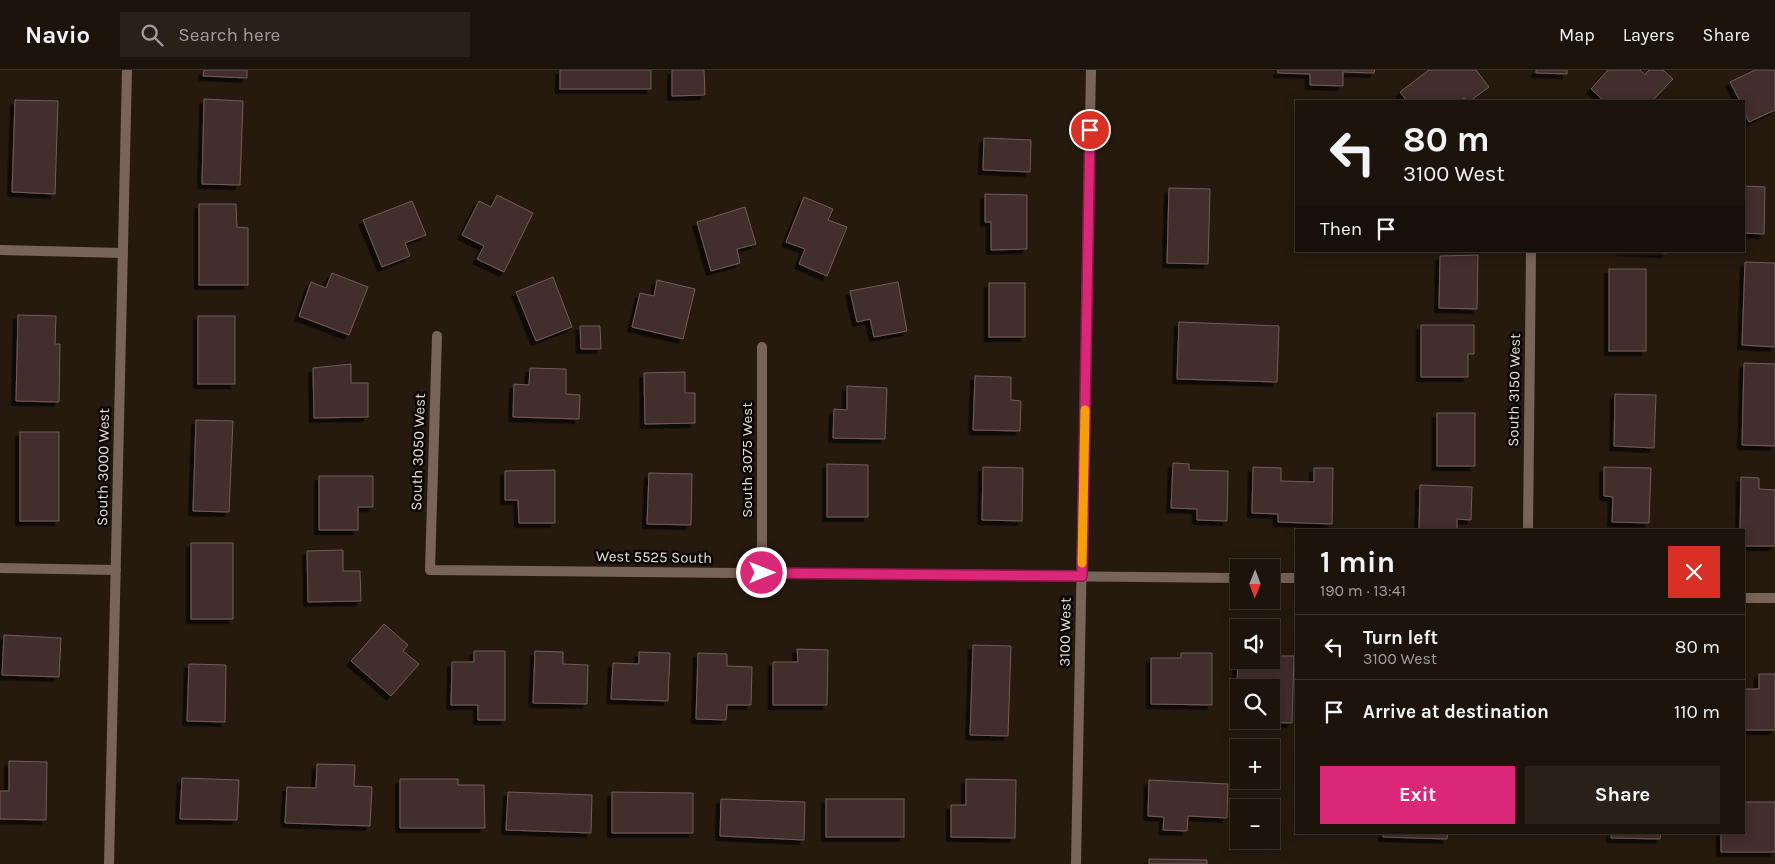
<!DOCTYPE html>
<meta charset="utf-8">
<style>
:root{--surface:#1c140a;--page:#292118;--text:#f1f3f6;--muted:#a09e9c;--line:#3a332b;--accent:#db2777}
body{margin:0;font-family:Karla,sans-serif;background:var(--page);color:var(--text);height:100vh;display:flex;flex-direction:column;font-size:19px;white-space:nowrap}
*{box-sizing:border-box;margin:0}
p{font-size:16px;color:var(--muted)}
.icon{flex:none;width:28px;height:28px;fill:none;stroke:currentColor;stroke-width:2;stroke-linecap:round;stroke-linejoin:round}
.map{position:relative;flex:1;overflow:hidden}
.panel{position:absolute;left:1295px;top:459px;width:450px;height:305px;display:flex;flex-direction:column;background:var(--surface);border-radius:0px;box-shadow:0 2px 12px #0003,0 0 0 1px var(--line)}
.panel>*{flex:none}
.banner{position:absolute;left:1295px;top:30px;width:450px;height:152px;border-radius:0px;box-shadow:0 2px 12px #0003,0 0 0 1px var(--line);background:#1c140a;color:var(--text);overflow:hidden}
.needle{width:32px;rotate:181deg}
.controls{position:absolute;left:1230px;top:489px;display:grid;gap:10px}
.controls a{display:grid;place-items:center;width:50px;height:50px;border-radius:0px;background:var(--surface);box-shadow:0 2px 12px #0003,0 0 0 1px var(--line);font-size:25px}
.pin{position:absolute;display:grid;place-items:center;width:42px;height:42px;color:#fff;margin:-21px;border:2px solid #fff;border-radius:50%;box-shadow:0 1px 5px #0007}
.me{position:absolute;width:55px;margin:-28px;rotate:90deg;stroke-linejoin:round;filter:drop-shadow(0 0 4px #0008)}
.turn{display:flex;align-items:center;gap:18px;height:105px;padding:0 25px;font-size:22px}
.turn .icon{width:65px;height:65px;stroke-width:2.5}
.turn b{display:block;font-size:35px;line-height:42px}
.then{display:flex;align-items:center;height:48px;padding:0 25px;background:#0003;gap:10px;font-size:19px}
.round{display:grid;place-items:center;flex:none;width:52px;height:52px;border-radius:0px;background:var(--page)}
.overview{display:flex;align-items:center;justify-content:space-between;height:85px;padding:0 25px}
h1{font-size:30px;font-weight:700;line-height:38px}
.action{display:flex;gap:10px;margin-top:auto;padding:10px 25px}
.action a{flex:1;height:58px;border-radius:0px;background:var(--accent);color:#fff;font-size:20px;font-weight:700;line-height:58px;text-align:center}
.action a+a{background:var(--page);color:var(--text)}
ul{padding:0;list-style:none}
li{display:flex;align-items:center;gap:15px;height:65px;padding:0 25px;border-top:1px solid var(--line)}
li div{flex:1}
li b{display:block;font-size:19px}
li em{font-style:normal}
header{display:flex;align-items:center;gap:30px;box-sizing:border-box;height:70px;padding:0 25px;background:var(--surface);border-bottom:1px solid var(--line)}
header strong{font-size:24px}
nav{display:flex;gap:28px;margin-inline-start:auto;font-size:18px}
.search{width:350px;height:45px;background:var(--page);display:flex;align-items:center;gap:12px;box-sizing:border-box;padding:0 18px;border-radius:0px;color:var(--muted);font-size:19px}
.map>svg:first-child{display:block}
.building{fill:#422f2c;stroke:#715c58;fill-rule:evenodd;filter:url(#shadow)}
.lines{fill:none;stroke-linecap:round;stroke-linejoin:round}
.minor{stroke:#786459;stroke-width:10}
.tertiary{stroke:#786459;stroke-width:10}
.route-casing{stroke:#8e194d;stroke-width:12}
.route{stroke:#db2777;stroke-width:9}
.slow{stroke:#f59e0b;stroke-width:9}
.labels{text-anchor:middle;dominant-baseline:central;stroke-width:5;stroke-linejoin:round;paint-order:stroke}
.street-label{font-size:15px;fill:#e7dfd7;stroke:#0b0603}
</style>
<header>
<strong>Navio</strong>
<div class="search"><svg class="icon" aria-label="search" viewBox="0 0 24 24"><circle cx="10" cy="10" r="6"/><path d="M15 15l6 6"/></svg>Search here</div>
<nav><a>Map</a><a>Layers</a><a>Share</a></nav>
</header>
<div class="map">
<svg width="1775" height="794" viewBox="0 0 1775 794">
<defs>
<filter id="shadow"><feDropShadow dx="-4.5" dy="4.5" stdDeviation="0" flood-color="#0009"/></filter>
</defs>
<rect width="100%" height="100%" fill="#261a0e"/>
<g class="building">
<polygon points="204,0 247,0 247,8 203,6"/>
<rect x="560" y="0" width="91" height="19"/>
<polygon points="672,0 704,0 705,25 672,26"/>
<polygon points="1278,0 1375,0 1374,3 1343,2 1343,16 1310,15 1310,4 1278,3"/>
<polygon points="1429,0 1476,0 1489,17 1470,31 1466,31 1464,28 1460,31 1407,31 1400,22"/>
<polygon points="1536,0 1567,0 1567,4 1536,3"/>
<polygon points="1608,0 1640,0 1645,5 1649,0 1663,0 1673,9 1652,31 1604,31 1591,19"/>
<polygon points="1755,0 1775,0 1775,40 1749,52 1744,40 1744,31 1740,31 1730,12"/>
<polygon points="204,29 243,31 240,115 202,114"/>
<polygon points="15,30 58,31 55,124 12,122"/>
<polygon points="984,68 1031,70 1030,102 983,100"/>
<polygon points="1744,116 1765,117 1764,164 1744,163"/>
<polygon points="1169,118 1210,119 1208,194 1167,193"/>
<polygon points="985,124 1027,125 1027,179 991,180 991,152 985,152"/>
<polygon points="497,125 533,143 504,202 477,189 484,176 462,165 479,131 491,137"/>
<polygon points="804,127 833,139 828,150 847,157 827,206 799,194 805,179 786,172"/>
<polygon points="412,131 426,165 405,173 410,186 382,197 363,150"/>
<polygon points="199,134 236,134 237,157 248,158 248,215 199,215"/>
<polygon points="745,137 756,174 737,179 740,193 711,201 697,152"/>
<polygon points="1621,181 1667,181 1667,183"/>
<polygon points="1478,185 1477,239 1439,238 1440,186"/>
<polygon points="1745,192 1775,193 1775,277 1742,275"/>
<rect x="1609" y="199" width="37" height="82"/>
<polygon points="332,203 368,217 349,265 299,246 311,212 326,218"/>
<polygon points="553,207 572,257 536,271 516,222"/>
<polygon points="657,210 695,219 683,269 632,257 640,223 654,226"/>
<polygon points="898,212 907,261 874,267 870,249 857,252 850,221"/>
<rect x="989" y="213" width="36" height="54"/>
<polygon points="18,245 56,246 55,274 60,274 59,332 16,331"/>
<rect x="198" y="246" width="37" height="68"/>
<polygon points="1179,252 1279,256 1277,312 1177,309"/>
<polygon points="1421,255 1474,255 1474,284 1468,284 1468,307 1421,307"/>
<polygon points="580,256 600,256 601,279 581,279"/>
<polygon points="1744,293 1775,294 1775,376 1742,375"/>
<polygon points="351,294 351,313 368,313 368,347 314,348 313,298"/>
<polygon points="530,298 566,299 566,324 580,325 579,349 513,347 514,314 529,315"/>
<polygon points="685,302 685,323 695,323 695,353 645,354 644,303"/>
<polygon points="975,306 1011,307 1011,330 1021,331 1020,361 973,360"/>
<polygon points="847,316 887,318 885,369 833,368 834,339 847,340"/>
<polygon points="1615,324 1656,325 1654,378 1614,376"/>
<rect x="1437" y="343" width="38" height="53"/>
<polygon points="196,350 233,351 229,442 193,441"/>
<rect x="20" y="362" width="39" height="89"/>
<polygon points="1173,393 1189,394 1189,400 1228,401 1227,451 1197,450 1197,439 1171,438"/>
<polygon points="827,394 868,395 868,447 827,447"/>
<polygon points="983,397 1023,398 1022,451 982,450"/>
<polygon points="1253,397 1281,398 1281,411 1314,412 1314,398 1333,398 1332,454 1278,452 1278,444 1252,443"/>
<polygon points="1604,397 1651,398 1649,453 1612,452 1613,427 1604,426"/>
<polygon points="555,400 555,453 519,453 518,430 505,430 505,401"/>
<polygon points="649,403 692,404 691,455 647,454"/>
<polygon points="319,406 373,406 373,437 358,437 358,460 319,460"/>
<polygon points="1741,407 1759,408 1759,419 1775,420 1775,476 1744,476 1744,460 1740,460"/>
<polygon points="1420,415 1472,417 1471,450 1457,449 1457,460 1419,460"/>
<rect x="191" y="473" width="42" height="76"/>
<polygon points="343,480 343,501 360,501 361,531 308,532 307,481"/>
<polygon points="384,554 408,575 403,581 419,594 391,626 351,591"/>
<polygon points="4,565 61,568 59,607 2,605"/>
<polygon points="973,575 1011,576 1008,666 970,665"/>
<polygon points="797,579 828,580 827,635 773,635 773,592 798,592"/>
<polygon points="474,581 505,581 505,650 478,650 478,635 451,635 452,592 474,592"/>
<polygon points="535,581 563,582 563,594 588,595 587,634 533,633"/>
<polygon points="639,582 670,583 668,631 611,629 613,593 639,594"/>
<polygon points="698,583 727,584 727,596 752,597 751,635 727,635 726,650 696,649"/>
<polygon points="1181,583 1212,583 1212,635 1151,634 1151,588 1181,588"/>
<path d="M1238 584 1239 590H1271V586H1294L1292 653 1236 651ZM1239 618H1271V650H1239Z"/>
<polygon points="189,594 226,595 225,652 187,651"/>
<polygon points="1759,604 1775,604 1775,660 1744,660 1744,619 1759,619"/>
<polygon points="9,691 47,692 46,750 0,749 0,721 9,721"/>
<polygon points="317,694 355,695 354,716 372,717 370,756 285,753 287,717 316,718"/>
<polygon points="182,708 239,710 237,750 180,749"/>
<polygon points="400,709 458,709 458,715 484,715 485,758 400,758"/>
<polygon points="966,709 1016,710 1015,768 951,767 951,735 966,735"/>
<polygon points="1149,710 1228,714 1227,748 1188,746 1187,761 1163,760 1164,747 1148,746"/>
<polygon points="508,722 592,725 591,763 506,760"/>
<polygon points="612,722 693,723 693,763 612,763"/>
<polygon points="721,729 805,732 804,770 720,766"/>
<rect x="826" y="729" width="78" height="38"/>
<polygon points="1744,732 1775,732 1775,782 1721,782 1721,762 1744,762"/>
<polygon points="1383,762 1448,762 1447,769 1383,767"/>
<polygon points="1611,762 1661,762 1660,769 1611,768"/>
<polygon points="1149,789 1207,790 1207,794 1149,794"/>
</g>
<g class="lines">
<g class="minor">
<polyline points="0,180 123,183"/>
<polyline points="437,266 430,500 1239,508"/>
<polyline points="1528,460 1531,181"/>
<polyline points="0,498 116,500"/>
<polyline points="762,503 762,277"/>
<polyline points="1271,508 1296,508"/>
<polyline points="1744,528 1775,528"/>
<polyline points="109,794 127,0"/>
</g>
<polyline class="tertiary" points="1076,794 1091,0"/>
</g>
<g class="lines">
<g class="route-casing">
<polyline id="route" points="762,503 1082,506 1090,60"/>
</g>
<use href="#route" class="route"/>
<polyline class="slow" points="1082,493 1085,340"/>
</g>
<g class="labels">
<g class="street-label">
<text transform="translate(1514 320) rotate(-89)">South 3150 West</text>
<text transform="translate(418 382) rotate(-88)">South 3050 West</text>
<text transform="translate(747 390) rotate(-90)">South 3075 West</text>
<text transform="translate(103 397) rotate(-89)">South 3000 West</text>
<text transform="translate(654 487) rotate(1)">West 5525 South</text>
<text transform="translate(1065 562) rotate(-89)">3100 West</text>
</g>
</g>
</svg>
<div class="controls">
<a><svg class="needle" viewBox="-14 -14 28 28"><path d="M0-13l5 13h-10z" fill="#e53935"/><path d="M0 13l5-13h-10z" fill="#a09e9c"/></svg></a>
<a><svg class="icon" aria-label="sound" viewBox="0 0 24 24"><path d="M4 9h4l5-4v14l-5-4H4zM17 9q2 3 0 6"/></svg></a>
<a><svg class="icon" aria-label="search" viewBox="0 0 24 24"><circle cx="10" cy="10" r="6"/><path d="M15 15l6 6"/></svg></a>
<a>+</a>
<a>−</a>
</div>
<div class="pin" style="left:1090px;top:60px;background:#d93025"><svg class="icon" aria-label="arrive" viewBox="0 0 24 24"><path d="M6 21V4h12l-3 4 3 4H6"/></svg></div>
<svg class="me" style="left:762px;top:503px" viewBox="-20 -20 40 40"><circle r="17" fill="#db2777" stroke="#fff" stroke-width="3"/><path d="M0-11L8 9 0 5-8 9z" fill="#fff"/></svg>
<div class="banner">
<div class="turn"><svg class="icon" aria-label="left" viewBox="0 0 24 24"><path d="M17 20v-9H6M10 6l-5 5 5 5"/></svg><div><b>80 m</b>3100 West</div></div>
<div class="then">Then<svg class="icon" aria-label="arrive" viewBox="0 0 24 24"><path d="M6 21V4h12l-3 4 3 4H6"/></svg></div>
</div>
<section class="panel">
<div class="overview"><div><h1>1 min</h1><p>190 m · 13:41</p></div><a class="round" style="background:#d93025;color:#fff"><svg class="icon" aria-label="close" viewBox="0 0 24 24"><path d="M6 6l12 12M18 6L6 18"/></svg></a></div>
<ul>
<li><svg class="icon" aria-label="left" viewBox="0 0 24 24"><path d="M17 20v-9H6M10 6l-5 5 5 5"/></svg><div><b>Turn left</b><p>3100 West</p></div><em>80 m</em></li>
<li><svg class="icon" aria-label="arrive" viewBox="0 0 24 24"><path d="M6 21V4h12l-3 4 3 4H6"/></svg><div><b>Arrive at destination</b></div><em>110 m</em></li>
</ul>
<div class="action"><a>Exit</a><a>Share</a></div>
</section>
</div>
